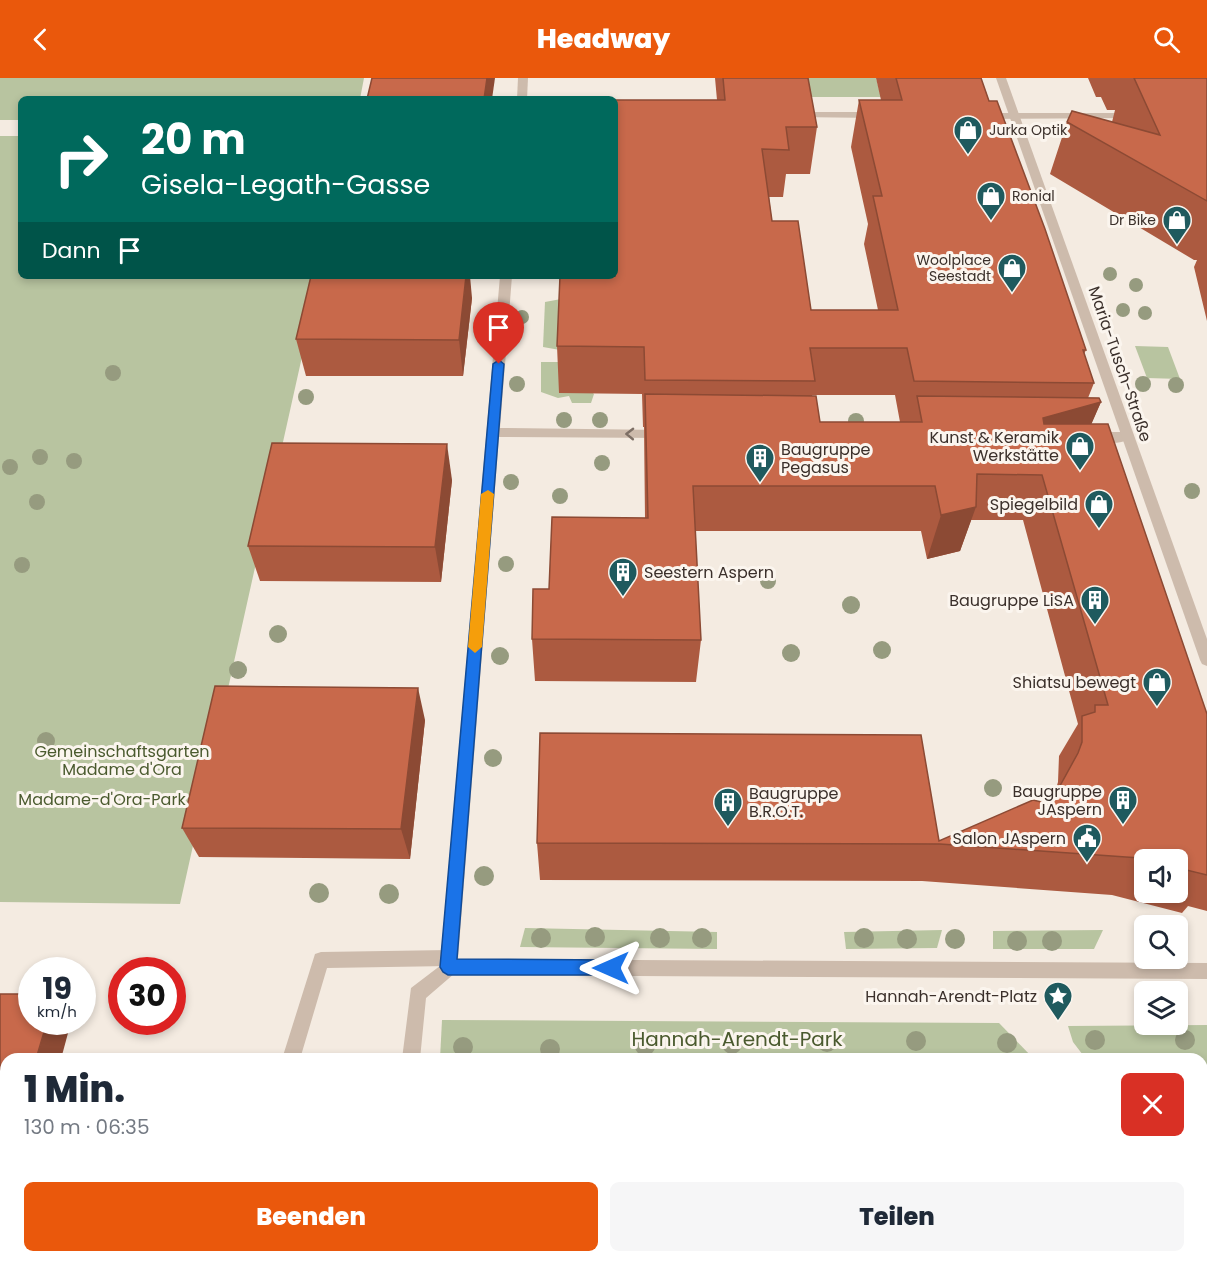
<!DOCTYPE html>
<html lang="de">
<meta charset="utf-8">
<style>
:root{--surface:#fff;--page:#f6f6f7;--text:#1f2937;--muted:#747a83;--accent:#ea580c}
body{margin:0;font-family:Poppins,sans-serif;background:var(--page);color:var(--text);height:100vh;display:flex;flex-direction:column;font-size:22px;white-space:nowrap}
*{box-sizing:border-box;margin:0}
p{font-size:20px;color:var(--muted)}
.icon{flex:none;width:33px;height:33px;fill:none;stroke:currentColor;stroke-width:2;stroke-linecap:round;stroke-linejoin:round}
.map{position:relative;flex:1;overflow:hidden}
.sheet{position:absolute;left:0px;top:975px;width:1208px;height:210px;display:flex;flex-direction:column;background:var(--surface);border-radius:18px 18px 0 0;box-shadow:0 3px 9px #0003}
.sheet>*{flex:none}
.banner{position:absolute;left:18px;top:18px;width:600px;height:183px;border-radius:9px;box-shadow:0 3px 9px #0003;background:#00695c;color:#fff;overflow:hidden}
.tools{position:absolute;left:1134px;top:771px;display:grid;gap:12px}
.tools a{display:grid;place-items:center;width:54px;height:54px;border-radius:9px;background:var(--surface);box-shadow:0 3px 9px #0003;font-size:30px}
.speed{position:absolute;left:18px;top:879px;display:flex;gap:12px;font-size:30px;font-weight:700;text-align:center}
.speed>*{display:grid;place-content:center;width:78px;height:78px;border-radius:50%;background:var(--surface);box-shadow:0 3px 9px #0003;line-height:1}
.speed small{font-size:15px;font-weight:400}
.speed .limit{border:9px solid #d22;background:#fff;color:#111}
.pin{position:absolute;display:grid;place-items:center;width:51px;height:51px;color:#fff;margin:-62px -26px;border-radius:50% 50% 50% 0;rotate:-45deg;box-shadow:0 0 6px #0007}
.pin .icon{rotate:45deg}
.me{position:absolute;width:66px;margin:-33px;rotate:270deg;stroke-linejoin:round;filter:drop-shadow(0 0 4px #0008)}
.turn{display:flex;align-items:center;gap:21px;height:126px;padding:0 24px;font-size:27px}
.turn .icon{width:78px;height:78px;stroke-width:2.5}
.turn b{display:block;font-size:42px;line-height:51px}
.then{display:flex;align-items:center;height:57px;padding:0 24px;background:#0003;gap:12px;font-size:22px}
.round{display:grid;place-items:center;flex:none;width:63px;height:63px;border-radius:9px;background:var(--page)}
.headline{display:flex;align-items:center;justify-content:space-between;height:102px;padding:0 24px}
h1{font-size:36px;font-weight:800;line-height:45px}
.cta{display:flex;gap:12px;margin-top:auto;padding:12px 24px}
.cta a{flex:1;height:69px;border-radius:9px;background:var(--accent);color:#fff;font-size:24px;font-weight:800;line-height:69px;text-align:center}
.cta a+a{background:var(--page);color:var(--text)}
header{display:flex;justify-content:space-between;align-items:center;height:78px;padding:0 24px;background:var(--accent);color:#fff;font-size:27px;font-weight:800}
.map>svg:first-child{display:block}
.green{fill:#b8c4a0}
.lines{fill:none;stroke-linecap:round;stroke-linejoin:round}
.service{fill:#cdbbac;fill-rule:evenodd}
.pedestrian{fill:#cdbbac;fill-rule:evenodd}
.minor{fill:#cdbbac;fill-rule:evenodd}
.tertiary{fill:#cdbbac;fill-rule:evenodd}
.tree{fill:#969b7f}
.wall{fill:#ac5a40;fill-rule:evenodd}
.shaded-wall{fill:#8c4a34}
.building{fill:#c8694b;stroke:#8c4a34;stroke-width:1.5}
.oneway{stroke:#7d6f65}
.route{fill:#1a73e8;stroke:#114b97;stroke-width:1.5}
.slow{fill:#f59e0b}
.labels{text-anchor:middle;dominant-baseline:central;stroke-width:6;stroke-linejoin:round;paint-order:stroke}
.far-poi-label{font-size:14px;fill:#3b302b;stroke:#fbf5ee;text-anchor:start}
.street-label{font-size:16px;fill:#3b302b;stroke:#fbf5ee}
.poi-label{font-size:16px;fill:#3b302b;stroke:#fbf5ee;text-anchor:end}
.park-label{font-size:16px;fill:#4a5a2e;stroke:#fbf5ee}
.near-park-label{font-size:20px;fill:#4a5a2e;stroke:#fbf5ee}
</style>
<header><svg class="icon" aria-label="back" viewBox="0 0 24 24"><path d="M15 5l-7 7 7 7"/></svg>Headway<svg class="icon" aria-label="search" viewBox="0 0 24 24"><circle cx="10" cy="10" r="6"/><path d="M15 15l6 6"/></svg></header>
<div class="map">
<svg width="1207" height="1185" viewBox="0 0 1207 1185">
<rect width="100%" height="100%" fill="#f4ebe1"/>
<g class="green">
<polygon points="0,0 364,0 360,21 21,21 21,42 0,42"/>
<polygon points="794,0 876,0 881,19 797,19"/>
<polygon points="0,58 21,58 21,198 320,198 180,826 0,824"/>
<polygon points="561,221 560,272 543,269 545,224"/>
<polygon points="1135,268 1168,269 1180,301 1147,300"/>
<polygon points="541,284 560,284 594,316 591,325 572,325 569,318 558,320 541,314"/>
<polygon points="525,850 717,854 717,871 520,869"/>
<polygon points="942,852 937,870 846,871 844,854"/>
<polygon points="1103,852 1094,871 993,871 993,853"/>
<polygon points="442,942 999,945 1034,981 440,981"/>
<polygon points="1207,947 1207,1067 1202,1064 1202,981 1086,981 1073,964 1068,948"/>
<polygon points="1202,1151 1207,1157 1207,1185 424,1185 424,1179 1202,1179"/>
</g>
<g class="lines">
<polygon class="service" points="449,872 455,874 458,880 455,886 449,888 327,890 300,981 282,981 315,876 321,874"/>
<g class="pedestrian">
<polygon points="449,881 455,883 458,889 455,895 426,920 420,981 402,981 411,910"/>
<polygon points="381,1179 401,1179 400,1185 380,1185"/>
</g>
<g class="minor">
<polygon points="518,0 528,0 527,21 517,21"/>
<polygon points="791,34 876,34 881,37 876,40 795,39 791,38"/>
<polygon points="1134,35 1139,38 1138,40 984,41 979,38 984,35"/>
<polygon points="500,198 512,198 500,350 664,352 670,356 664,360 499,359 458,881 1207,885 1207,901 449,897 443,895 440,889"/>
<path d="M1093 354H1126L1132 359C1126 367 1093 367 1087 359Z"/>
</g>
<polygon class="tertiary" points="996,0 1006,0 1207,561 1207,588 1202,586 1200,582"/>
</g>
<g class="tree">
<circle cx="1110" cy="196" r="7"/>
<circle cx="1136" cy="207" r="7"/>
<circle cx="1123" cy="232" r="7"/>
<circle cx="1145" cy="235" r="7"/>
<circle cx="522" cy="239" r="7"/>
<circle cx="113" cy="295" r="8"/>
<circle cx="517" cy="306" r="8"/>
<circle cx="1143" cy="306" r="8"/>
<circle cx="1176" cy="307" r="8"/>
<circle cx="306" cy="319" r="8"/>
<circle cx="564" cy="342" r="8"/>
<circle cx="600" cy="342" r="8"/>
<circle cx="856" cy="343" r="8"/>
<circle cx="40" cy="379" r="8"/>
<circle cx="74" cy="383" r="8"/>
<circle cx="602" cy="385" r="8"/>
<circle cx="10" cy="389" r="8"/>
<circle cx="511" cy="404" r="8"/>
<circle cx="1192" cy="413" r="8"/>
<circle cx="560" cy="418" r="8"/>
<circle cx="37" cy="424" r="8"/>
<circle cx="506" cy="486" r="8"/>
<circle cx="22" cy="487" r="8"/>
<circle cx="768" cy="503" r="8"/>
<circle cx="851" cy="527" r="9"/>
<circle cx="278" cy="556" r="9"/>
<circle cx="882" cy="572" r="9"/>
<circle cx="791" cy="575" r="9"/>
<circle cx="500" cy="578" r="9"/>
<circle cx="238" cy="592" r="9"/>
<circle cx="46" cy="663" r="9"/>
<circle cx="493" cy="680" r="9"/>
<circle cx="993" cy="710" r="9"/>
<circle cx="484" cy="798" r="10"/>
<circle cx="319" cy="815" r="10"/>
<circle cx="389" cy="816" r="10"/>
<circle cx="595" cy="859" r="10"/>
<circle cx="541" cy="860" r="10"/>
<circle cx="660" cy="860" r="10"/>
<circle cx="702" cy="860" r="10"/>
<circle cx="864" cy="860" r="10"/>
<circle cx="907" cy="861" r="10"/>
<circle cx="955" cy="861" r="10"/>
<circle cx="1017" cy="863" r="10"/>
<circle cx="1052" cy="863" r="10"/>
<circle cx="1095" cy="962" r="10"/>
<circle cx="1185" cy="962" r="10"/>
<circle cx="916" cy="963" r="10"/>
<circle cx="827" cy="964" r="10"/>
<circle cx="1007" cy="965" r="10"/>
<circle cx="732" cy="966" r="10"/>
<circle cx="645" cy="968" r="10"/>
<circle cx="463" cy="969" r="10"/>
<circle cx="550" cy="971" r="10"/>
</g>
<g class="wall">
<path d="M715 0H808L817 49 810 96H786L783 119H769L772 143 811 232H878L864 166 868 146 851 69 859 22H881L876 0H981L989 23 1086 272 1084 276 1094 305 1088 320 1101 324 1091 346 1207 636V833L1188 828 1182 835 1112 817 922 803 540 802 537 765 939 763 1049 725 1055 714 1058 704 1059 678 1078 646 1023 442H971L960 473 927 481 921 453H695L701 562 696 604 535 603 532 561 549 511 645 440 644 349H643L642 316 559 315 557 268 717 22ZM812 317H895L900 344H820ZM1144 782H1178V814H1144Z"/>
<polygon points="1088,0 1207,0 1207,243 1194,189 1197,182 1194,182 1050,96 1067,44 1112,44 1115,32 1107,32 1101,19 1096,19"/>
<polygon points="472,220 463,298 306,298 296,261"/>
<polygon points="452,402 441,504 260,503 248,468"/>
<polygon points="425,642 410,781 199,779 182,750"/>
</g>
<g class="shaded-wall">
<polygon points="487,0 495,0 492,21 484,21"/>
<polygon points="466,198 470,198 472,220 463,298 459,262"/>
<polygon points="1101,324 1081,370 1025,386 1043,340"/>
<polygon points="447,366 452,402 441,504 435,469"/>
<polygon points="976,429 960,473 927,481 941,437"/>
<polygon points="418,610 425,642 410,781 401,751"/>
<polygon points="47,944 71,944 61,981 36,981"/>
<polygon points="327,1179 340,1179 339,1185 327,1185"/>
</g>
<g class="building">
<polygon points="372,0 487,0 484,21 367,21"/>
<polygon points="723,0 808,0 817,49 786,49 789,72 762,71 772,143 798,143 811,232 898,232 873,118 882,118 859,22 902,22 896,0 981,0 989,23 997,23 1045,151 1086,272 1083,272 1094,305 914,303 907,270 810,270 815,303 645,302 644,269 557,268 560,198 615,198 615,22 725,22"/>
<polygon points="1134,0 1207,0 1207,123 1067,44 1072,33 1160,57"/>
<polygon points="311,198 466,198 459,262 296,261"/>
<polygon points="645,316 816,318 820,344 922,344 917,318 1099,320 1101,324 1043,340 1044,346 1108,346 1207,636 1207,797 1178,790 1178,782 1144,782 1140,780 940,766 537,765 540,655 921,657 939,763 1033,722 1050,726 1078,675 1082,664 1082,638 1095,634 1095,627 1108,627 1042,397 977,396 976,429 941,437 935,408 693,408 701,562 532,561 533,511 549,511 552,439 648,440"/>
<polygon points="272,365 447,366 435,469 248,468"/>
<polygon points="215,608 418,610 401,751 182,750"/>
<polygon points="0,916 32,916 32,944 47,944 36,981 6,981 6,1179 327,1179 327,1185 0,1185"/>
</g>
<defs><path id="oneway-chevron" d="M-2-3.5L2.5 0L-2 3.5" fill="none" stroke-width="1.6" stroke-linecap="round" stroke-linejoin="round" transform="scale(1.5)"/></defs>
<use class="oneway" href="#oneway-chevron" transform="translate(630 356) rotate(-179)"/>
<polygon class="route" points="499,282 504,286 457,881 611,882 616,884 619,890 616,895 611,897 448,897 443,894 440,889 493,286"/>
<polygon class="slow" points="488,412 494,416 482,569 475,575 468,569 481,416"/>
<defs>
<g id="shop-pin" transform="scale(1.5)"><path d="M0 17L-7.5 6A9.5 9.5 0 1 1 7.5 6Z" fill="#1f5a5e" stroke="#fbf5ee"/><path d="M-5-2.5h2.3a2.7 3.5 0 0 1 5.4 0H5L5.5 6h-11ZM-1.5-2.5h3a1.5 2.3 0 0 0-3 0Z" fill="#fff"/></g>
<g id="building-pin" transform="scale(1.5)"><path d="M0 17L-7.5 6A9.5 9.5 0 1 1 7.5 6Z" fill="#1f5a5e" stroke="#fbf5ee"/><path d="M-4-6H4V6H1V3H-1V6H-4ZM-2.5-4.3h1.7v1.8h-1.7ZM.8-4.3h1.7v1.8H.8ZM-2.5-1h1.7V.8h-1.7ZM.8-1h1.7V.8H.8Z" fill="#fff"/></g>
<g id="civic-pin" transform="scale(1.5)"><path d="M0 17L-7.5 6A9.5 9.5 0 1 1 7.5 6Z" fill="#1f5a5e" stroke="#fbf5ee"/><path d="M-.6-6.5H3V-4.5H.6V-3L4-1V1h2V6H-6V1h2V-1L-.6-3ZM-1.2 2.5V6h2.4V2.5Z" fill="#fff"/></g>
<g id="sight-pin" transform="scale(1.5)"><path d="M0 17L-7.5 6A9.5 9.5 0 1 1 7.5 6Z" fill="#1f5a5e" stroke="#fbf5ee"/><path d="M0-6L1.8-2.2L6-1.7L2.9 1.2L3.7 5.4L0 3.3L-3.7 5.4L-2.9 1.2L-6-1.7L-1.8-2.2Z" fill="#fff"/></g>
</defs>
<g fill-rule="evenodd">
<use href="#shop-pin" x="968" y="52"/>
<use href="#shop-pin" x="991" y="118"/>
<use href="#shop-pin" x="1177" y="142"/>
<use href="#shop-pin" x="1012" y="190"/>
<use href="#shop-pin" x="1080" y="368"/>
<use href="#building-pin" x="760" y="380"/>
<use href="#shop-pin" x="1099" y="426"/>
<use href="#building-pin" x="623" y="494"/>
<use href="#building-pin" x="1095" y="522"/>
<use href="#shop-pin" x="1157" y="604"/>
<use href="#building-pin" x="1123" y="722"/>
<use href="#building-pin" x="728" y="724"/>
<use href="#civic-pin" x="1087" y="760"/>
<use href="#sight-pin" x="1058" y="918"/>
</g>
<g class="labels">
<g class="far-poi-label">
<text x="989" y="52">Jurka Optik</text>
<text x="1012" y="118">Ronial</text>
<text x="1156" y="142" text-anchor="end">Dr Bike</text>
<text x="991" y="182" text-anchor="end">Woolplace<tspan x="991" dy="16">Seestadt</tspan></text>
</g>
<g class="street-label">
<text transform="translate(1120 286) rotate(71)">Maria-Tusch-Straße</text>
</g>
<g class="poi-label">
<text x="1059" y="359">Kunst &amp; Keramik<tspan x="1059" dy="18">Werkstätte</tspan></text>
<text x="781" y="371" text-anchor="start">Baugruppe<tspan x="781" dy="18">Pegasus</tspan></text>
<text x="1078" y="426">Spiegelbild</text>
<text x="644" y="494" text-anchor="start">Seestern Aspern</text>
<text x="1074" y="522">Baugruppe LiSA</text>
<text x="1136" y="604">Shiatsu bewegt</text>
<text x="1102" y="713">Baugruppe<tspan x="1102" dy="18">JAspern</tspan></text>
<text x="749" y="715" text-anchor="start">Baugruppe<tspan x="749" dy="18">B.R.O.T.</tspan></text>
<text x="1066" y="760">Salon JAspern</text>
<text x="1037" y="918">Hannah-Arendt-Platz</text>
</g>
<g class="park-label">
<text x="122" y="673">Gemeinschaftsgarten<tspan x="122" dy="18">Madame d'Ora</tspan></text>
<text x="102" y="721">Madame-d'Ora-Park</text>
</g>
<g class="near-park-label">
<text x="737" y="961">Hannah-Arendt-Park</text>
</g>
</g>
</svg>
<div class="tools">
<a><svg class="icon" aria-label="sound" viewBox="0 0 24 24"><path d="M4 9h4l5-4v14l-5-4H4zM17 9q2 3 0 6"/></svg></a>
<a><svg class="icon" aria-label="search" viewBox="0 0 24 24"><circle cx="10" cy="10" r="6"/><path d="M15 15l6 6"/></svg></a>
<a><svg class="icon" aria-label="layers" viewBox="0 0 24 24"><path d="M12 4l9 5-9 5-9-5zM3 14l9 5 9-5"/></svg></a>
</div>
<div class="speed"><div>19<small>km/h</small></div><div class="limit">30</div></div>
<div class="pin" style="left:499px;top:286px;background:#d93025"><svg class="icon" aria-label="arrive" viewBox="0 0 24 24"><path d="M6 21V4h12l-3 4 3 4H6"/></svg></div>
<svg class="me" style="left:611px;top:890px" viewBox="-20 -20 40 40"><path d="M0-17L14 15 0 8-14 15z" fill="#1a73e8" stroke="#fff" stroke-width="4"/></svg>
<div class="banner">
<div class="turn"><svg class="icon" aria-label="right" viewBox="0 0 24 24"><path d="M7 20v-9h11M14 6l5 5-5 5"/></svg><div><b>20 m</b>Gisela-Legath-Gasse</div></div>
<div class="then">Dann<svg class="icon" aria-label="arrive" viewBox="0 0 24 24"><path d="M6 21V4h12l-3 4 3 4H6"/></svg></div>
</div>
<section class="sheet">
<div class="headline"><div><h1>1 Min.</h1><p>130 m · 06:35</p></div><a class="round" style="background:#d93025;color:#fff"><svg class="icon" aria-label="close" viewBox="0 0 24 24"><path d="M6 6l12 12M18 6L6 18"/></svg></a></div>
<div class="cta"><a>Beenden</a><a>Teilen</a></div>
</section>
</div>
